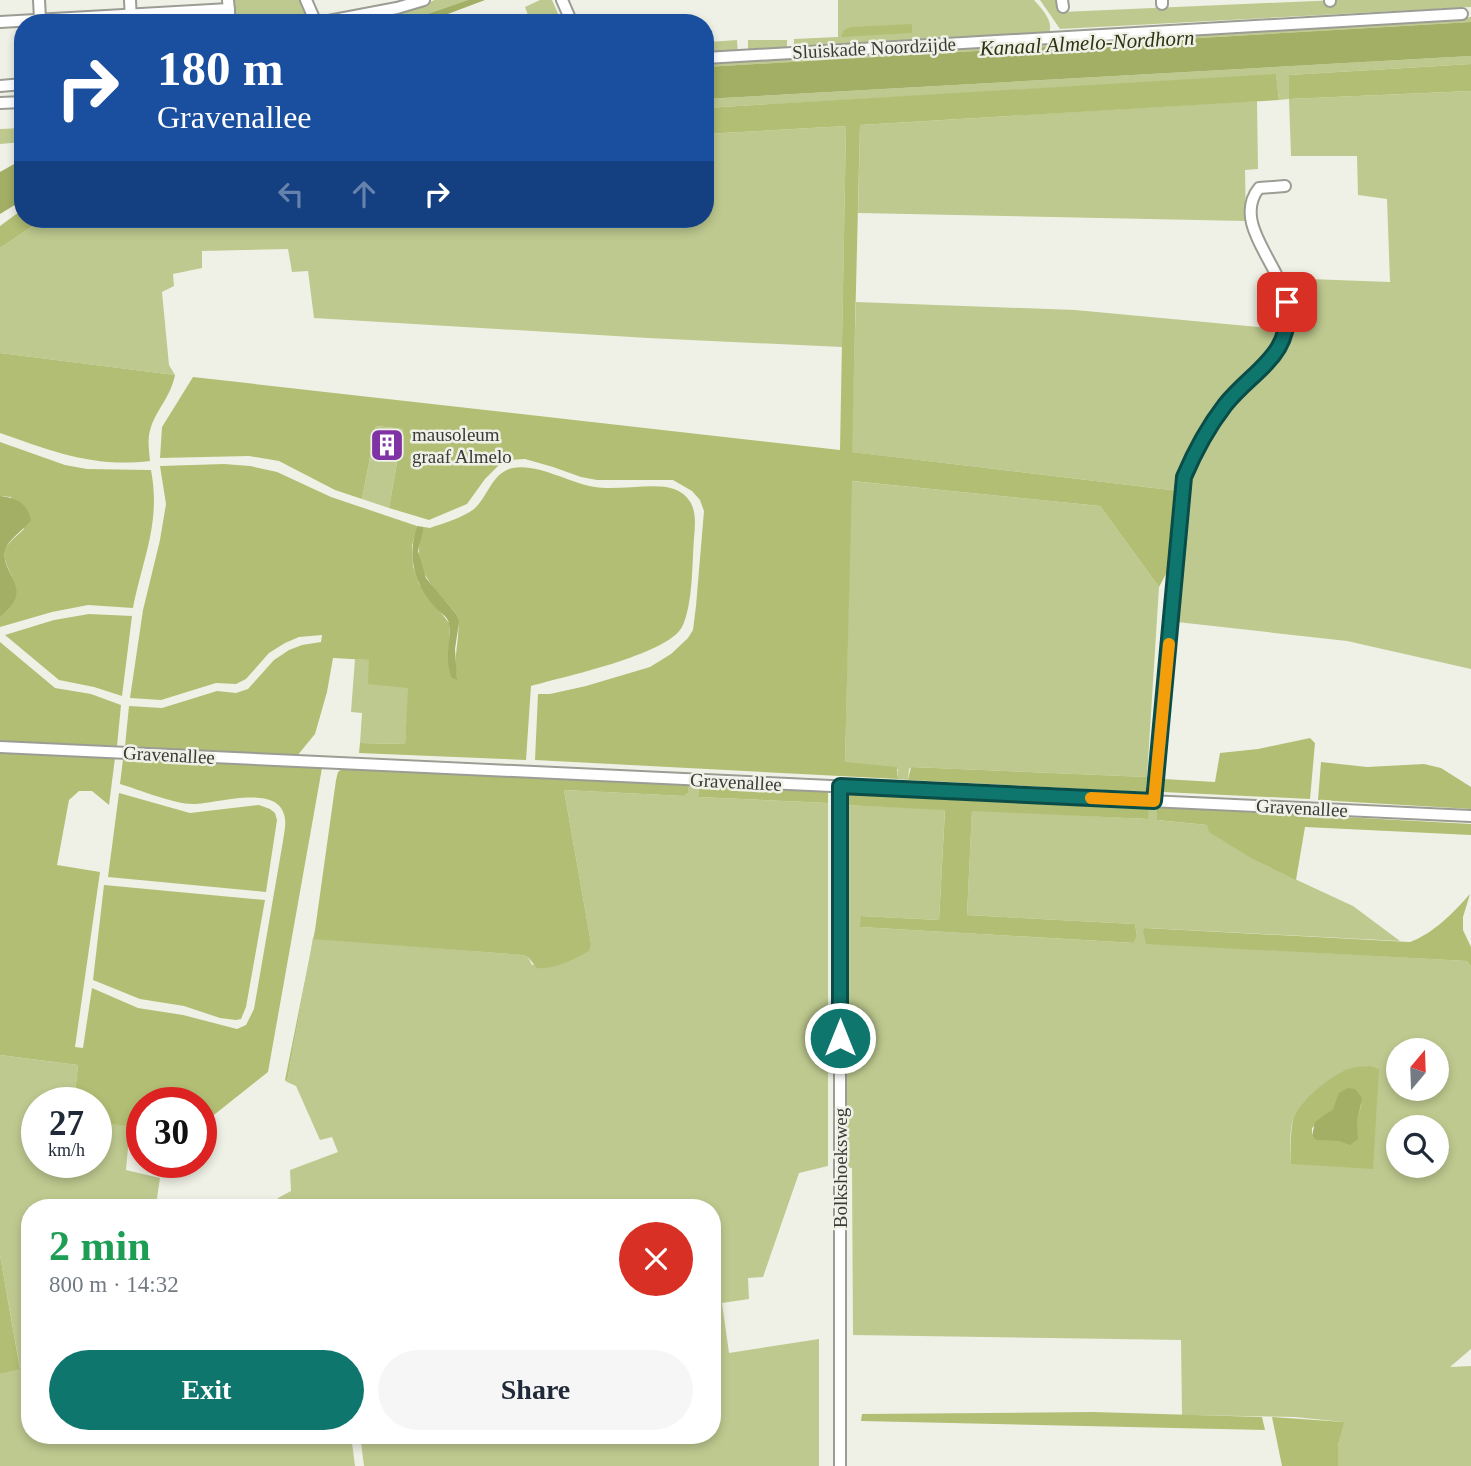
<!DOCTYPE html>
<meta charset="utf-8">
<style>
:root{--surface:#fff;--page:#f6f6f7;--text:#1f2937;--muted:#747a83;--accent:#0f766e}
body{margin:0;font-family:"Times New Roman",serif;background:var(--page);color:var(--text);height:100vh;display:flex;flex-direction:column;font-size:26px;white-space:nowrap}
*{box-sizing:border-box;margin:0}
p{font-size:23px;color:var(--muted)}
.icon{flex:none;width:38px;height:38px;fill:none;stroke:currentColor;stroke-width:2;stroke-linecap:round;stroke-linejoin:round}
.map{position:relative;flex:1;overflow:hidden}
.details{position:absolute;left:21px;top:1199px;width:700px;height:245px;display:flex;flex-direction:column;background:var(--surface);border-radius:28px;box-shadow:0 4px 10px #0003}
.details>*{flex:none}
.top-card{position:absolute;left:14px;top:14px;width:700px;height:214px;border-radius:28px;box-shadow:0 4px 10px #0003;background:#1a4fa0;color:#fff;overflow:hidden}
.needle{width:46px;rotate:19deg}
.tools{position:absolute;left:1386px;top:1038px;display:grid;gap:14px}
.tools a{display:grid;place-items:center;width:63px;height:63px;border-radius:50%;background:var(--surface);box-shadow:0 4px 10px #0003;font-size:35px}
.speed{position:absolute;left:21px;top:1087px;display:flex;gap:14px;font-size:35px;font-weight:700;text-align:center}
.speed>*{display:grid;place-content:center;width:91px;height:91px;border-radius:50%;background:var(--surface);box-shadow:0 4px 10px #0003;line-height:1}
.speed small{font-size:18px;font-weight:400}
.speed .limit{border:10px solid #d22;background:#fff;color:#111}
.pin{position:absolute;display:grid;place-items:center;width:60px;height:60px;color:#fff;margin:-30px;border-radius:14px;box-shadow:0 4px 10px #0006}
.me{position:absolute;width:77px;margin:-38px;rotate:0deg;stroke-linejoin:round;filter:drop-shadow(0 0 5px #0008)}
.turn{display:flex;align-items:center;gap:24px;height:147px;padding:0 28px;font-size:32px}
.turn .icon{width:91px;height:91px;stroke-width:2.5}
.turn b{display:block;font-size:49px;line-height:60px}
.lanes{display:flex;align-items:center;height:66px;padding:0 28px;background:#0003;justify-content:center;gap:35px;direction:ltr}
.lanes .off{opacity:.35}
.round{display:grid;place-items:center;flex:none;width:74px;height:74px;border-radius:37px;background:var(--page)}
.head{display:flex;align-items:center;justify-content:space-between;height:119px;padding:0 28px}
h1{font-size:42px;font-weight:700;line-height:52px;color:#1e9e55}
.primary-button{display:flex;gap:14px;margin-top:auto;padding:14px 28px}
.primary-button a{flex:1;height:80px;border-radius:42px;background:var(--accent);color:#fff;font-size:28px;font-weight:700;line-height:80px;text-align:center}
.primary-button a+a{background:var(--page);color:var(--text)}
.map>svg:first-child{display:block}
.green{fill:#bec98f;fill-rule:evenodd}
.forest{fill:#b2be74;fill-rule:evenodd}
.water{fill:#a3af65}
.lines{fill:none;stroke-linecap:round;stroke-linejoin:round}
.minor-casing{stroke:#9b9d94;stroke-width:14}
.minor{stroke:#fff;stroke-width:10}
.route-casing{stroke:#0a4d48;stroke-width:18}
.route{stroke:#0f766e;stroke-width:12}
.slow{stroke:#f59e0b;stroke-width:12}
.labels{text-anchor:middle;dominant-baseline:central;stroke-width:5;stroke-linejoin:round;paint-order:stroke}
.street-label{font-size:19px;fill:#3a3b37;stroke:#eff1e6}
.poi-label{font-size:19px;fill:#3a3b37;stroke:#eff1e6;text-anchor:start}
.water-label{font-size:21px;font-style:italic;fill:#2d3211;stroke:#eff1e6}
</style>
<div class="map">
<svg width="1471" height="1466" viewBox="0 0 1471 1466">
<rect width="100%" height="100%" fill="#eff1e6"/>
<g class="green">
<polygon points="232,0 302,0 312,23 233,23"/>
<polygon points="435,0 468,0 401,23 337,23 413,8"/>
<polygon points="540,0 552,0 562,23 531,23 525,7"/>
<path d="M838 0H1034C1042 9 1054 21 1049 33L794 50V39L838 37Z"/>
<polygon points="1040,0 1056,0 1062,12 1338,0 1471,0 1471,7 1060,29"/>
<polygon points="224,13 227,23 134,23 138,19"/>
<polygon points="1471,17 1471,22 705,67 705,63"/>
<polygon points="737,40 738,55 705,56 705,48 710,48 709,42"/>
<polygon points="748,40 787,40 787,51 748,53"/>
<path d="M1471 56V64L1289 75V99L1471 91V669L1347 641 1177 622C1179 595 1183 568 1184 541 1184 515 1185 486 1195 462 1215 416 1254 379 1286 342L1283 278 1390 282 1387 199 1358 195 1357 156H1291L1289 99 1279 100 1276 75 705 108V99Z"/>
<polygon points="1257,101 1258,169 1245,170 1246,221 858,213 860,125"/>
<polygon points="846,126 842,347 648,338 314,318 308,271 292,272 288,249 202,251 202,268 173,274 174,286 162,292 169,365 175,375 0,353 0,248 43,219 705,219 705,134"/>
<polygon points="23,128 23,142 0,144 0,129"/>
<path d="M856 302 1075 310 1281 329C1276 347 1263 359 1251 373 1219 408 1185 442 1179 491L851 452Z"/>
<polygon points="376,426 403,429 389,508 362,499"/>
<polygon points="851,481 1100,506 1159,587 1147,777 911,767 909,769 908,780 898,779 898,769 845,763"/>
<polygon points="355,659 369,660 409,688 405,744 360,743 362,713 351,712"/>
<polygon points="688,785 699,786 698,797 828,803 828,1166 799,1173 763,1277 748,1278 749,1299 722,1303 729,1353 819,1339 819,1466 364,1466 360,1435 712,1435 712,1208 274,1208 278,1198 291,1191 290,1170 338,1152 332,1137 320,1140 296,1086 287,1082 313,938 522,955 528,957 532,965 591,943 564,790 684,796 688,793"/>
<path d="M844 805 945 809 939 920 861 916V927L1134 943 1137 936 1135 924 967 915 972 810 1147 819 1149 807H1157V820L1207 825 1256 861 1353 906 1400 941 1146 928V943L1467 961 1471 967V1349L1450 1367 1471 1366V1466H1338V1445L1343 1422 1295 1417 1182 1415 1181 1340 853 1335 852 1168 844 1167ZM1398 1050H1437V1088H1398ZM1370 1066 1291 1163C1291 1149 1288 1126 1296 1113 1311 1089 1343 1069 1370 1066ZM1398 1127H1437V1166H1398Z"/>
<polygon points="0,1055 78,1065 74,1102 37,1102 37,1162 96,1162 96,1122 130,1126 126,1170 160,1178 156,1205 192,1207 30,1208 30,1435 351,1435 355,1466 0,1466 0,1374 20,1368 0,1255"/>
</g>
<g class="forest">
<polygon points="912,24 912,33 841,37 844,30 851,27"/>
<polygon points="1471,64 1471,91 1289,99 1289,75"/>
<polygon points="1276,74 1279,100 860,125 852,452 1179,491 1167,572 1159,587 1100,506 852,481 845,762 897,767 898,779 535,760 538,694 550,694 586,686 650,667 671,654 688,638 693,630 696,606 704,511 700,500 692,491 673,480 597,480 581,477 553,467 525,459 509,460 498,466 485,479 467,504 429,520 389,508 403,429 376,426 362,499 335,490 279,461 249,456 160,458 162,427 193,377 840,450 846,126 705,134 705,108"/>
<polygon points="23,209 23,219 43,219 0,248 0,226"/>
<path d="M0 353 175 375C170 398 158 407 151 427 147 438 149 449 150 461 94 468 51 451 0 433Z"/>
<path d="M0 442 65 465 87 469 151 470C161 523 143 557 133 608L88 605 52 612 0 627V617C36 590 0 572 5 550 8 542 18 535 24 529L11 497 0 496Z"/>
<path d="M224 464 250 466 277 472 331 497 417 526 412 546 413 566 419 584 449 623V670L457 677C452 655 462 635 457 615 433 585 408 569 424 527L430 528C444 523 462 518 474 509 488 497 492 472 513 468 537 463 570 483 595 487 617 491 656 482 674 489 697 498 696 518 694 538 692 564 693 605 682 627 667 655 562 677 531 686L526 760 359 753 360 743 405 744 408 688 368 684 369 660 333 658 327 692 315 734 297 756 125 746 129 706 162 708 217 691 236 693 248 689 274 660 289 650 302 645 321 642 322 635 299 637 285 643 269 653 246 679 236 684 216 683 161 700 130 698 143 610 160 540 166 504 160 466Z"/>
<polygon points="89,614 132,616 122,696 94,687 59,680 5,635 54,620"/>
<polygon points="0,642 55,688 91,694 121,705 117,746 0,741"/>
<polygon points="1310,738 1315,743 1310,799 1163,792 1164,779 1215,782 1220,753 1258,749"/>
<path d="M0 753 115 758 109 805 92 791H79L69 800 57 865 100 872 75 1047 83 1048 92 988 138 1008 183 1015 237 1029 246 1025 254 1009 283 841C284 834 286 826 285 819 281 782 217 804 193 804 174 804 140 790 120 784L123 759 322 768 268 1072 205 1122H201V1102H142V1128L96 1122V1102H74L78 1065 0 1055Z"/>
<polygon points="1321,762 1367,767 1424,764 1441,768 1471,787 1471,809 1318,800"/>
<polygon points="911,767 1147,777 1146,792 908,780"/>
<path d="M342 769 688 785V793L684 796 564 790 591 943 589 951C575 959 553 970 537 968L528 957 522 955 313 939 287 1082 285 1080 315 930 336 780 338 772Z"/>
<polygon points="699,786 828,792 828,803 698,797"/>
<polygon points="119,793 190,813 259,805 270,809 275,813 277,820 266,892 108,877"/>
<polygon points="847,794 1149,807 1148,819 972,811 967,915 1135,924 1137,936 1134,943 860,927 861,916 939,920 945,810 844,805"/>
<polygon points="1157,807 1471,824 1471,835 1305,827 1296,880 1256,861 1209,832 1207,825 1157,820"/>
<polygon points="104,885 265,900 246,1007 241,1019 236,1020 220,1018 184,1006 140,999 93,980"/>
<path d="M1470 894 1463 917V930L1471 947V967L1467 961 1146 944 1143 931 1145 928 1410 942C1434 933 1453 913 1470 894Z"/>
<path d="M1370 1066 1379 1069 1373 1169 1291 1164C1291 1150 1290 1133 1293 1120 1298 1101 1331 1076 1348 1069 1355 1067 1363 1066 1370 1066ZM1362 1104 1357 1121 1358 1139 1339 1141 1316 1140 1312 1136V1128L1333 1109Z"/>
<polygon points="0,1255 20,1369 0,1374"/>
<polygon points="1093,1412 1262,1417 1265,1430 861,1421 862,1414"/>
<polygon points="1272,1417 1344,1422 1338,1445 1338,1466 1282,1466"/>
</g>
<g class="water">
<polygon points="468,0 485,0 424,23 401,23"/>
<polygon points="1471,22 1471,56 705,99 705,67"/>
<polygon points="23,159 23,200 0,214 0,172"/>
<path d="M0 496C17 498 27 503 31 520 24 530 8 539 5 551 0 574 37 589 0 617Z"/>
<path d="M417 526 424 527 418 551 426 578 457 615 459 622 455 649 457 680 452 678C444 660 451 643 449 624 448 616 440 613 435 607 414 584 407 556 417 526Z"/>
<polygon points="1348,1088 1355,1089 1362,1098 1357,1121 1358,1139 1350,1145 1339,1141 1316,1140 1312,1136 1315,1122 1333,1109 1339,1093"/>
</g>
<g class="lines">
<g class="minor-casing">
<g id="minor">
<polyline points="39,0 40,19"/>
<polyline points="130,0 131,23"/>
<polyline points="228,0 230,23"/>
<polyline points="306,0 316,23"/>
<polyline points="562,0 572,23"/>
<polyline points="1062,0 1063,7"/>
<polyline points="1162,0 1162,4"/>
<polyline points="1330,0 1330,1"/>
<polyline points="0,22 229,9"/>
<polyline points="318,23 397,8 424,0"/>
<polyline points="705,58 1462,14"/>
<polyline points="0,86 23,84"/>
<polyline points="0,103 23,102"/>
<polyline points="0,747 1471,816"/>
<path d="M1154 801 1184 477C1195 450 1208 424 1227 402 1250 377 1282 358 1288 323 1297 277 1227 228 1259 188L1285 186"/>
<polyline points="840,1466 840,786"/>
</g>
</g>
<use href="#minor" class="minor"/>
</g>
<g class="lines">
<g class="route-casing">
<path id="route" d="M840 1038V786L1154 801 1184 477C1195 451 1208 427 1225 405 1254 369 1293 356 1287 302"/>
</g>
<use href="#route" class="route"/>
<polyline class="slow" points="1091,798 1154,801 1169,644"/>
</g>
<defs>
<g id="building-square" transform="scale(1.75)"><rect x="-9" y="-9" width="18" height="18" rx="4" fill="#8033a4" stroke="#eff1e6"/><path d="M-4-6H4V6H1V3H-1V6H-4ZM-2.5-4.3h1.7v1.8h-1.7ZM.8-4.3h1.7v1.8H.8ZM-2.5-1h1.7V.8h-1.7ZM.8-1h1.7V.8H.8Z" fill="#fff"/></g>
</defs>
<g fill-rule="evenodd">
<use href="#building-square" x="387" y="445"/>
</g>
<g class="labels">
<g class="street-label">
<text transform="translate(874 48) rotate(-3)">Sluiskade Noordzijde</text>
<text transform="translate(169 755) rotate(3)">Gravenallee</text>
<text transform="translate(736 782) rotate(3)">Gravenallee</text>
<text transform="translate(1302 808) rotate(3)">Gravenallee</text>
<text transform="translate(840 1168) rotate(-90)">Bolkshoeksweg</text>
</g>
<g class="poi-label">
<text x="412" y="434">mausoleum<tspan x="412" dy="22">graaf Almelo</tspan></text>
</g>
<g class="water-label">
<text transform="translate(1087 43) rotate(-3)">Kanaal Almelo-Nordhorn</text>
</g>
</g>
</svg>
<div class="tools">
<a><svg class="needle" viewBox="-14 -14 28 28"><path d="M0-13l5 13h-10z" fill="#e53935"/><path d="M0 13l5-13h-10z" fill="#747a83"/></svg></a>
<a><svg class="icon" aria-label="search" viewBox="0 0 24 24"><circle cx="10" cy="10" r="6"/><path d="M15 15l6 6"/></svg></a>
</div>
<div class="speed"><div>27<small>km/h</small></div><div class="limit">30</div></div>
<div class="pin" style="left:1287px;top:302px;background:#d93025"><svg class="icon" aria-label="arrive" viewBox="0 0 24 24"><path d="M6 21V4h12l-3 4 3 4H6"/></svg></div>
<svg class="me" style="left:840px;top:1038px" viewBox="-20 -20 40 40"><circle r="17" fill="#0f766e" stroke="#fff" stroke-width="3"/><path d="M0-11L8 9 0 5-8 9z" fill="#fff"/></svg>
<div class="top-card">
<div class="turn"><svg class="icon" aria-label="right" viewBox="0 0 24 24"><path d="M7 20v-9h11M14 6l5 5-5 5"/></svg><div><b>180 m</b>Gravenallee</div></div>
<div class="lanes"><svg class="icon off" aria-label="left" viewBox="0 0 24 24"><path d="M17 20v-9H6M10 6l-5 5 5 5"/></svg><svg class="icon off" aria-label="ahead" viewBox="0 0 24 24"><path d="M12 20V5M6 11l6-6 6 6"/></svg><svg class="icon" aria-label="right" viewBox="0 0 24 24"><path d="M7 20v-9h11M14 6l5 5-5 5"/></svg></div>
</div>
<section class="details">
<div class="head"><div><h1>2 min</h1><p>800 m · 14:32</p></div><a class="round" style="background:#d93025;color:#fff"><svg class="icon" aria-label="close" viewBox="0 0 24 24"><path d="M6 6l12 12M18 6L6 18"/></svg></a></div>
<div class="primary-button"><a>Exit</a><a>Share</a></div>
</section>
</div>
